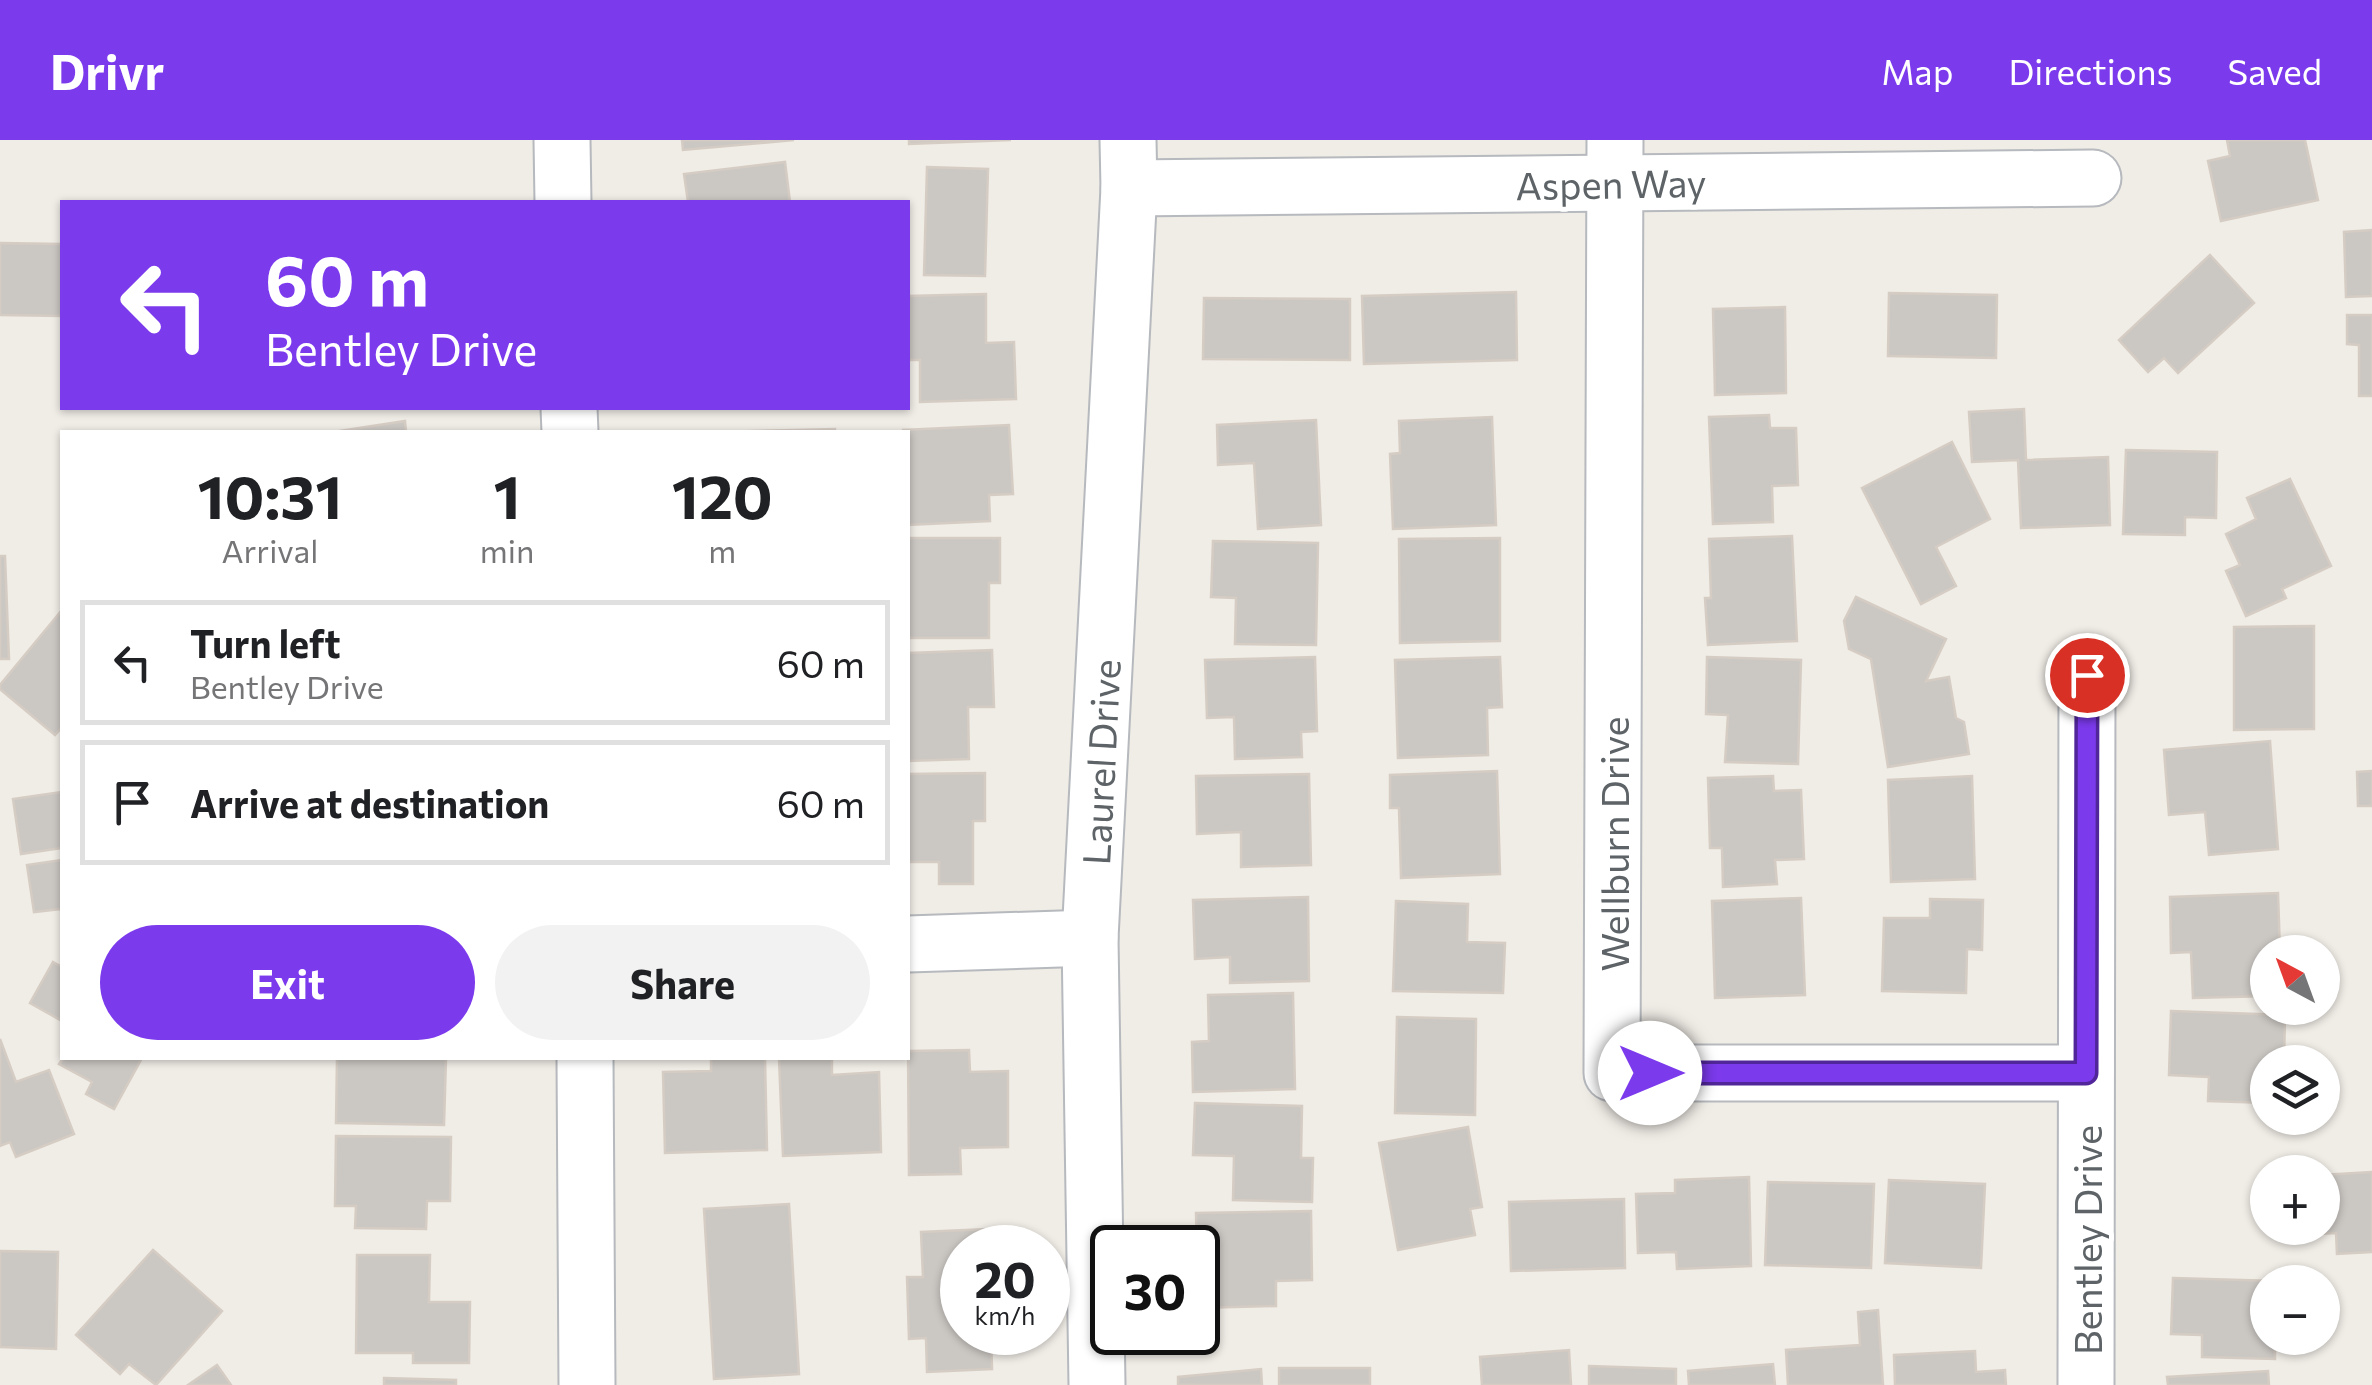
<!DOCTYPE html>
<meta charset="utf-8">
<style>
:root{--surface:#fff;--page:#f2f2f2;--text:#202124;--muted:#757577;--line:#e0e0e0;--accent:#7c3aed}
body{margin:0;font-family:Commissioner,sans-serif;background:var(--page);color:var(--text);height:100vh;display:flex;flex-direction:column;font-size:38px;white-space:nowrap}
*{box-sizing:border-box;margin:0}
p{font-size:32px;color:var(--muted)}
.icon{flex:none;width:55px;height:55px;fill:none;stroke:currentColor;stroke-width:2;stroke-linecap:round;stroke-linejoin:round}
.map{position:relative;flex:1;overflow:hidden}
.details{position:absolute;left:60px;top:290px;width:850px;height:630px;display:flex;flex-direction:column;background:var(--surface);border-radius:0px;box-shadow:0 2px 8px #0004}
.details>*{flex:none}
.hud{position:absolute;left:60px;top:60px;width:850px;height:210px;border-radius:0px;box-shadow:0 2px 8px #0004;background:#7c3aed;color:#fff;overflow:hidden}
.needle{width:65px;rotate:319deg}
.tools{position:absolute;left:2250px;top:795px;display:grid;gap:20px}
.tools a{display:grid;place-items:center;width:90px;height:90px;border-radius:50%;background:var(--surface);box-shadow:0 2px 8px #0004;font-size:50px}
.speed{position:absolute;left:940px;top:1085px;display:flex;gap:20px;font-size:50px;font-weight:700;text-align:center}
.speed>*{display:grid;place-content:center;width:130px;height:130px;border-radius:50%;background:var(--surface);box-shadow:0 2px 8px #0004;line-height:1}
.speed small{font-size:25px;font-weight:400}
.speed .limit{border:5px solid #111;border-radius:15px;background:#fff;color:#111}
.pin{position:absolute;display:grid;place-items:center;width:85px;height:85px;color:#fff;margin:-42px;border:5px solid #fff;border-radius:50%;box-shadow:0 2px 10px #0007}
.me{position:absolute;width:110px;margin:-55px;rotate:90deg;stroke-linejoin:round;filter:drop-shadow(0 0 8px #0008)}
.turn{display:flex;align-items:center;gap:35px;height:210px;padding:0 40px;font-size:45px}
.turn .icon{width:130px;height:130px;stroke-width:2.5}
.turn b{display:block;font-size:70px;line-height:85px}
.eta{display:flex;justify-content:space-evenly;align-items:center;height:170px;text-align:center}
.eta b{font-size:60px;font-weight:700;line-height:70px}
.action{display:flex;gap:20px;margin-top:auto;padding:20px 40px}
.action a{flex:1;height:115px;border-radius:60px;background:var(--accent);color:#fff;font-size:40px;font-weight:700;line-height:115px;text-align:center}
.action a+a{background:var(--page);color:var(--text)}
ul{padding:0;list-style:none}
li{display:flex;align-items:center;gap:30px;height:125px;margin:0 20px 15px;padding:0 20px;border:5px solid var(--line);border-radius:0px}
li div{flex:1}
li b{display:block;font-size:38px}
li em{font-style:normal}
header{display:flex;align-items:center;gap:60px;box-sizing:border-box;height:140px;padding:0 50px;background:var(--accent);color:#fff}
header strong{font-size:48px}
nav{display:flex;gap:55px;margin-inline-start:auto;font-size:35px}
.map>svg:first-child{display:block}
.building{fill:#cbc7c3;stroke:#d5cdc4;stroke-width:2.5}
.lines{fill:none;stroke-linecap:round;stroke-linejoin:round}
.minor-casing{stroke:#b6b9bd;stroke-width:59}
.minor{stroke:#fff;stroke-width:55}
.route-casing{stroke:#51269a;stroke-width:25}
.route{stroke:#7c3aed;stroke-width:18}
.labels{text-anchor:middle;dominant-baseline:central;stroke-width:10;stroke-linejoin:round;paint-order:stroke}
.street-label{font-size:38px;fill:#5d6366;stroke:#fff}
</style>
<header>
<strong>Drivr</strong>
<nav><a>Map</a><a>Directions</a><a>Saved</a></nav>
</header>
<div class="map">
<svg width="2372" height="1245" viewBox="0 0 2372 1245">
<rect width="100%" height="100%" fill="#f0ece6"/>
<g class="building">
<polygon points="682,0 794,0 683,10"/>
<polygon points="909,0 1011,0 909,4"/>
<polygon points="2227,0 2305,0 2318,60 2221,81 2208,21 2230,16"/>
<polygon points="785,22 790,62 688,62 684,34"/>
<polygon points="927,27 988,29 985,136 924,135"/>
<polygon points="2372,90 2372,156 2346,157 2344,92"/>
<polygon points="0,103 62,104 62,176 0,175"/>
<polygon points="2210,115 2254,163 2178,233 2164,218 2148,232 2119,200"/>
<polygon points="1516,152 1517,220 1364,224 1362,156"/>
<polygon points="1889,153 1997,155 1996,218 1888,216"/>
<polygon points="986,154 986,203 1014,202 1016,259 920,262 920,220 908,220 908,156"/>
<polygon points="1204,158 1350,159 1350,220 1203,219"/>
<polygon points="1785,167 1786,253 1715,255 1713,169"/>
<polygon points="2347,175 2372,175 2372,256 2359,256 2359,205 2347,204"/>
<polygon points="2024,269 2026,320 2108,317 2110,385 2021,388 2018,320 1972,322 1969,272"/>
<polygon points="1769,275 1770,288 1796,288 1798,345 1772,346 1773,382 1713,384 1709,277"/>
<polygon points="1492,277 1496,385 1393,389 1390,314 1400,313 1399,281"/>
<polygon points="1316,280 1321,385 1258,389 1254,323 1218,325 1217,285"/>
<polygon points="405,281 406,292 333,292"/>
<polygon points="1009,285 1013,354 989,355 990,381 908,385 908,292 902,290"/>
<polygon points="835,289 835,292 715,292"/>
<polygon points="1952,302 1990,379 1936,407 1956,446 1921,464 1862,348"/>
<polygon points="2126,310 2217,312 2216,378 2185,377 2185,395 2123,394"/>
<polygon points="2290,339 2331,426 2282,449 2286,458 2246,476 2226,431 2240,425 2226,394 2256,379 2247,358"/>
<polygon points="1792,396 1797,501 1708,505 1705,458 1711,458 1709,399"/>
<polygon points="908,398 1000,398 1000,443 989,443 989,498 908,498"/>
<polygon points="1500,398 1500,501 1400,503 1399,399"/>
<polygon points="1213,401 1318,403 1316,505 1235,504 1236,458 1211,457"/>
<polygon points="0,416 5,416 9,519 0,519"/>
<polygon points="1856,457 1946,499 1926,541 1949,537 1956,578 1964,582 1969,614 1888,627 1871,519 1849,509 1844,481"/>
<polygon points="62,470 62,587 55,595 0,549 0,545"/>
<polygon points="2314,486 2314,589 2234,590 2234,487"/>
<polygon points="992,510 994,567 968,567 969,619 908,621 908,513"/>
<polygon points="1315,517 1317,591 1301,592 1302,617 1235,619 1234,577 1207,578 1205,520"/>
<polygon points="1500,517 1502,567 1487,568 1488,615 1398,618 1395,520"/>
<polygon points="1707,517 1801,520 1798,624 1725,622 1728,575 1706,574"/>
<polygon points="2270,601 2278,709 2209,715 2205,672 2169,675 2164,610"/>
<polygon points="1497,631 1500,734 1401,738 1399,668 1390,668 1390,635"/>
<polygon points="2372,631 2372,666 2358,666 2357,632"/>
<polygon points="985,633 985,681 973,681 973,744 939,744 939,722 908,722 908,634"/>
<polygon points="1309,634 1311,725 1241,727 1241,692 1197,694 1196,636"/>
<polygon points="1773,636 1774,651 1801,650 1804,719 1775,720 1777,744 1723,747 1722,708 1710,708 1708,638"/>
<polygon points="1972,636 1975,739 1891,742 1888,640"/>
<polygon points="62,652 62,708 21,714 13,659"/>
<polygon points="62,720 62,782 61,769 34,772 27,725"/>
<polygon points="2278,753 2280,812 2268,812 2268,856 2193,858 2191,812 2171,813 2170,757"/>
<polygon points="1308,757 1309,841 1230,843 1230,817 1195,819 1193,760"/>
<polygon points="1801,758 1805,855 1715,858 1712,761"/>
<polygon points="1930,759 1983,760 1982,810 1967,809 1966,853 1882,851 1884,778 1930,778"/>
<polygon points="1396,761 1468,764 1467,802 1505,803 1503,853 1393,851"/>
<polygon points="53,822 62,827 62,881 30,863"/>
<polygon points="1293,853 1295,949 1193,952 1192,902 1209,901 1208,855"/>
<polygon points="2171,871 2285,875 2284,922 2268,922 2268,963 2208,961 2209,937 2169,935"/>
<polygon points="1397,877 1476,879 1475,975 1395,973"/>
<polygon points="0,899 16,942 49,930 74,994 16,1017 10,1002 0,1006"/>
<polygon points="969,910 970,932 1008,931 1008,1007 960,1008 961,1034 909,1035 908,911"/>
<polygon points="63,918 142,918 114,969 86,954 92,942 59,924"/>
<polygon points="337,918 446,919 444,985 336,983"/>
<polygon points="765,918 767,1010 665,1013 663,932 711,931 711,919"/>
<polygon points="779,918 832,918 832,935 879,932 881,1012 783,1016"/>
<polygon points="1195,963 1302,966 1301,1018 1313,1018 1312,1062 1233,1060 1234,1016 1193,1015"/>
<polygon points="1468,987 1482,1067 1470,1069 1475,1095 1398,1110 1379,1003"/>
<polygon points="336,996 451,997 450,1061 427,1061 426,1089 355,1088 356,1066 335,1066"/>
<polygon points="2372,1032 2372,1112 2337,1114 2336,1093 2301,1095 2301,1088 2322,1088 2322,1035"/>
<polygon points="1749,1037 1751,1126 1677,1129 1676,1112 1638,1113 1636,1054 1675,1053 1675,1040"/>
<polygon points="1889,1040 1985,1044 1981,1128 1885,1123"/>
<polygon points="1768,1042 1874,1044 1871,1128 1765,1125"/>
<polygon points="1624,1059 1625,1128 1511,1131 1509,1062"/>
<polygon points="789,1064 799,1234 714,1239 704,1069"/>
<polygon points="1311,1071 1312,1140 1276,1141 1276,1166 1198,1168 1196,1073"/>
<polygon points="987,1089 987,1108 962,1108 962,1192 991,1192 992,1229 927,1232 926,1198 909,1199 907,1137 923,1137 921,1092"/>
<polygon points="153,1110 222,1171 156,1245 129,1224 120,1234 76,1195"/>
<polygon points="0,1111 58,1112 56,1209 0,1207"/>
<polygon points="357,1115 430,1115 429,1162 470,1162 469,1223 413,1223 413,1213 356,1213"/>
<polygon points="2173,1138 2277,1141 2268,1142 2268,1198 2275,1198 2275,1219 2202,1217 2202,1195 2171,1194"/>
<polygon points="1878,1170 1883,1245 1788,1245 1786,1210 1860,1205 1858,1172"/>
<polygon points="1569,1210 1571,1245 1482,1245 1480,1217"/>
<polygon points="1975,1211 1976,1232 2005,1230 2006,1245 1895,1245 1894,1215"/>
<polygon points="1773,1224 1775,1245 1689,1245 1688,1231"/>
<polygon points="217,1225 231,1245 188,1245"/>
<polygon points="1589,1226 1676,1229 1676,1245 1589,1245"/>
<rect x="1279" y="1228" width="91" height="17"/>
<polygon points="1261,1229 1262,1245 1178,1245 1178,1237"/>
<polygon points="2268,1231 2269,1245 2168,1245 2167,1237"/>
<polygon points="384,1238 456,1240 456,1245 384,1245"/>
</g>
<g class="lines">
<g class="minor-casing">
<g id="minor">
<polyline points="562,0 563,62"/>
<polyline points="1615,0 1612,933 2086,933"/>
<polyline points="1129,48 2093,38"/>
<polyline points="569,268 570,292"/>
<polyline points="908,804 1090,798"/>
<polyline points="585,918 587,1245"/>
<polyline points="1097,1245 1090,798 1129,48 1128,0"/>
<polyline points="2086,1245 2087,535"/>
</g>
</g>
<use href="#minor" class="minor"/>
</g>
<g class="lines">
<g class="route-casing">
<polyline id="route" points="1650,933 2086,933 2087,535"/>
</g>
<use href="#route" class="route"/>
</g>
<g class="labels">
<g class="street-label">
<text transform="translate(1611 43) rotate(-1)">Aspen Way</text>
<text transform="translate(1100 622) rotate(-87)">Laurel Drive</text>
<text transform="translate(1613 704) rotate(-90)">Wellburn Drive</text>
<text transform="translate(2086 1100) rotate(-90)">Bentley Drive</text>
</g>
</g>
</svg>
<div class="tools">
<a><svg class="needle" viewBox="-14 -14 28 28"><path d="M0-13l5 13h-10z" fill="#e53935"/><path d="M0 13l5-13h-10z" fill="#757577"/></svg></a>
<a><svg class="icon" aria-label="layers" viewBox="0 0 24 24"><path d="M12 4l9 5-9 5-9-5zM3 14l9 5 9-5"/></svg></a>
<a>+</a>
<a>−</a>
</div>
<div class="speed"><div>20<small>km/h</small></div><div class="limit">30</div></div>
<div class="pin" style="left:2087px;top:535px;background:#d93025"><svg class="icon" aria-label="arrive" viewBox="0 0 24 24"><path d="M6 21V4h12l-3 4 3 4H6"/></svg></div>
<svg class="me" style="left:1650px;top:933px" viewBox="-20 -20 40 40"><circle r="19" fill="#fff"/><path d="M0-13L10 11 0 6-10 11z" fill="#7c3aed"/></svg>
<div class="hud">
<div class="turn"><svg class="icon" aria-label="left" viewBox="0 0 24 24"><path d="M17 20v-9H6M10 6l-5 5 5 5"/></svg><div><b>60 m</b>Bentley Drive</div></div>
</div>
<section class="details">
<div class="eta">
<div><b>10:31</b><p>Arrival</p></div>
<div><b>1</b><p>min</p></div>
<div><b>120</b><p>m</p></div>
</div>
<ul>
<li><svg class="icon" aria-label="left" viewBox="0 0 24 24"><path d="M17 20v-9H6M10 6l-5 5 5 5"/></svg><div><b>Turn left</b><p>Bentley Drive</p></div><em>60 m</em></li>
<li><svg class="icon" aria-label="arrive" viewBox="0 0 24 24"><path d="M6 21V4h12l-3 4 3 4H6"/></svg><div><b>Arrive at destination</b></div><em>60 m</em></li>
</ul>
<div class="action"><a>Exit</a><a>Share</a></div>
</section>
</div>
